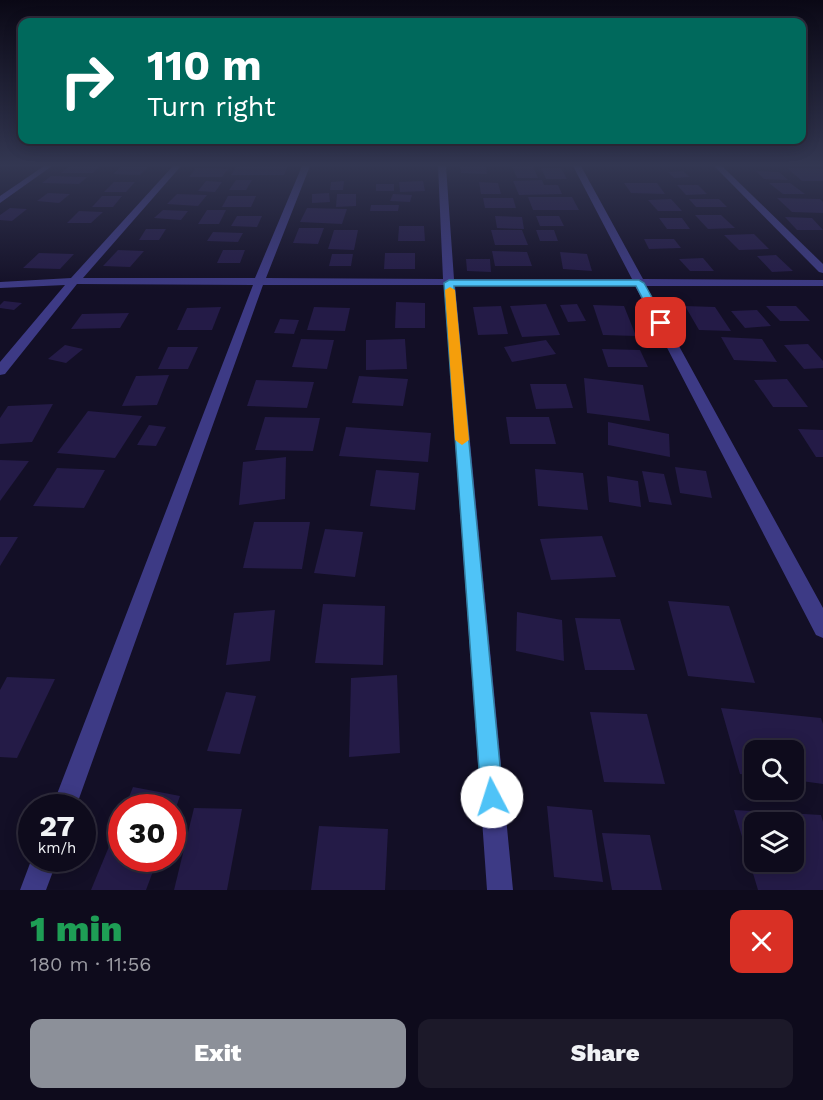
<!DOCTYPE html>
<meta charset="utf-8">
<style>
:root{--surface:#0e0b1c;--page:#1c1929;--text:#f1f3f6;--muted:#9b9ba3;--line:#2e2b3b;--accent:#8c9099}
body{margin:0;font-family:"Work Sans",sans-serif;background:var(--page);color:var(--text);height:100vh;display:flex;flex-direction:column;font-size:22px;white-space:nowrap}
*{box-sizing:border-box;margin:0}
p{font-size:20px;color:var(--muted)}
.icon{flex:none;width:33px;height:33px;fill:none;stroke:currentColor;stroke-width:2;stroke-linecap:round;stroke-linejoin:round}
.map{position:relative;height:890px;overflow:hidden}
.drawer{display:flex;flex-direction:column;background:var(--surface);flex:1}
.drawer>*{flex:none}
.banner{position:absolute;left:18px;top:18px;width:788px;height:126px;border-radius:12px;box-shadow:0 3px 15px #0003,0 0 0 2px var(--line);background:#00695c;color:#fff;overflow:hidden}
.controls{position:absolute;left:744px;top:740px;display:grid;gap:12px}
.controls a{display:grid;place-items:center;width:60px;height:60px;border-radius:12px;background:var(--surface);box-shadow:0 3px 15px #0003,0 0 0 2px var(--line);font-size:30px}
.speed{position:absolute;left:18px;top:794px;display:flex;gap:12px;font-size:30px;font-weight:700;text-align:center}
.speed>*{display:grid;place-content:center;width:78px;height:78px;border-radius:50%;background:var(--surface);box-shadow:0 3px 15px #0003,0 0 0 2px var(--line);line-height:1}
.speed small{font-size:15px;font-weight:400}
.speed .limit{border:9px solid #d22;background:#fff;color:#111}
.pin{position:absolute;display:grid;place-items:center;width:51px;height:51px;color:#fff;margin:-26px;border-radius:12px;box-shadow:0 3px 9px #0006}
.me{position:absolute;width:66px;margin:-33px;rotate:355deg;stroke-linejoin:round;filter:drop-shadow(0 0 4px #0008)}
.turn{display:flex;align-items:center;gap:21px;height:126px;padding:0 30px;font-size:27px}
.turn .icon{width:78px;height:78px;stroke-width:2.5}
.turn b{display:block;font-size:42px;line-height:51px}
.round{display:grid;place-items:center;flex:none;width:63px;height:63px;border-radius:12px;background:var(--page)}
.head{display:flex;align-items:center;justify-content:space-between;height:102px;padding:0 30px}
h1{font-size:36px;font-weight:800;line-height:45px;color:#1e9e55}
.button{display:flex;gap:12px;margin-top:auto;padding:12px 30px}
.button a{flex:1;height:69px;border-radius:12px;background:var(--accent);color:#fff;font-size:24px;font-weight:800;line-height:69px;text-align:center}
.button a+a{background:var(--page);color:var(--text)}
.map>svg:first-child{display:block}
.building{fill:#241b47;fill-rule:evenodd}
.lines{fill:none;stroke-linecap:round;stroke-linejoin:round}
.minor{fill:#3d3a85;fill-rule:evenodd}
.route{fill:#4fc3f7;stroke:#337fa1;stroke-width:1.5}
.slow{fill:#f59e0b}
</style>
<div class="map">
<svg width="823" height="890" viewBox="0 0 823 890">
<rect width="100%" height="100%" fill="#130f26"/>
<g class="building">
<polygon points="69,166 100,166 93,173 61,173"/>
<polygon points="122,166 148,167 140,175 113,174"/>
<polygon points="237,166 288,166 284,175 231,175"/>
<polygon points="460,166 486,166 487,174 461,173"/>
<polygon points="512,166 533,166 538,178 517,178"/>
<polygon points="196,168 228,169 222,177 189,177"/>
<polygon points="541,168 561,168 567,179 546,179"/>
<polygon points="787,168 823,169 823,181 802,181"/>
<polygon points="683,171 690,177 674,178 668,172"/>
<polygon points="756,171 779,172 788,180 764,179"/>
<polygon points="51,176 87,177 79,184 42,183"/>
<polygon points="236,180 252,180 246,190 229,190"/>
<polygon points="542,180 544,185 558,185 562,194 519,195 513,181"/>
<polygon points="206,181 222,182 215,192 198,191"/>
<polygon points="344,181 343,190 330,190 331,182"/>
<polygon points="423,181 425,191 400,192 399,182"/>
<polygon points="114,182 135,182 126,192 104,192"/>
<polygon points="479,182 498,183 501,194 481,194"/>
<polygon points="624,183 657,183 665,194 631,193"/>
<polygon points="769,183 790,183 805,194 783,194"/>
<rect x="376" y="184" width="18" height="7"/>
<polygon points="677,185 698,185 707,194 686,195"/>
<polygon points="48,193 70,194 59,203 37,201"/>
<polygon points="329,193 330,202 312,203 312,194"/>
<polygon points="177,194 207,195 198,206 167,204"/>
<polygon points="337,194 356,194 356,206 336,207"/>
<polygon points="393,194 412,195 410,202 390,201"/>
<polygon points="102,196 122,196 113,207 92,207"/>
<polygon points="228,196 256,196 251,207 222,207"/>
<polygon points="528,197 572,197 579,210 533,210"/>
<polygon points="483,198 513,198 516,208 485,208"/>
<polygon points="777,198 820,199 823,202 823,213 792,212"/>
<polygon points="671,199 682,211 658,211 648,200"/>
<polygon points="689,199 719,199 727,207 696,207"/>
<polygon points="371,205 399,205 398,211 370,211"/>
<polygon points="10,208 27,209 12,221 0,220 0,215"/>
<polygon points="307,208 347,209 342,224 300,222"/>
<polygon points="163,210 188,211 181,220 154,218"/>
<polygon points="207,210 226,210 219,224 198,224"/>
<polygon points="79,211 103,212 91,223 67,223"/>
<polygon points="695,215 721,215 735,228 708,229"/>
<polygon points="237,216 262,216 257,227 231,226"/>
<polygon points="495,216 522,217 524,229 497,228"/>
<polygon points="536,216 559,216 564,226 540,226"/>
<polygon points="785,217 812,218 823,230 797,230"/>
<polygon points="659,218 682,218 690,229 667,229"/>
<polygon points="399,226 424,226 425,241 398,241"/>
<polygon points="299,228 324,228 318,244 293,243"/>
<polygon points="146,229 166,229 159,240 139,240"/>
<polygon points="334,230 358,230 354,250 328,249"/>
<polygon points="491,230 522,230 528,245 495,245"/>
<polygon points="536,230 554,230 558,241 540,241"/>
<polygon points="213,232 243,233 238,242 207,241"/>
<polygon points="754,234 769,249 739,250 724,235"/>
<polygon points="644,239 674,239 681,248 649,249"/>
<polygon points="118,250 144,251 130,267 103,266"/>
<polygon points="223,250 245,250 240,263 217,263"/>
<polygon points="492,251 527,252 532,266 495,266"/>
<polygon points="560,252 587,254 592,271 563,269"/>
<polygon points="39,253 74,254 60,269 23,268"/>
<polygon points="385,253 415,253 415,269 384,269"/>
<polygon points="332,254 353,254 351,266 329,266"/>
<polygon points="776,255 793,271 772,272 757,256"/>
<polygon points="703,258 714,271 690,271 679,259"/>
<polygon points="466,259 490,259 491,272 467,271"/>
<polygon points="4,301 22,303 14,310 0,308 0,305"/>
<polygon points="396,302 425,303 425,328 395,328"/>
<polygon points="546,304 560,335 522,337 510,306"/>
<polygon points="577,304 586,321 568,322 560,305"/>
<polygon points="593,305 624,306 636,336 603,335"/>
<polygon points="501,306 508,334 478,335 473,307"/>
<polygon points="685,306 715,307 731,331 699,330"/>
<polygon points="766,306 796,306 810,321 780,321"/>
<polygon points="221,307 212,330 177,330 187,308"/>
<polygon points="314,307 350,308 345,331 307,330"/>
<polygon points="757,310 771,326 745,328 731,311"/>
<polygon points="129,313 120,328 71,329 82,314"/>
<polygon points="280,319 299,320 294,334 274,333"/>
<polygon points="721,337 762,339 777,362 734,360"/>
<polygon points="301,339 334,340 327,369 292,367"/>
<polygon points="405,339 407,369 366,370 366,340"/>
<polygon points="546,340 556,354 512,362 504,347"/>
<polygon points="808,344 823,361 823,368 804,369 784,345"/>
<polygon points="65,345 83,349 66,363 48,359"/>
<polygon points="168,347 198,347 188,369 158,369"/>
<polygon points="602,349 640,350 648,367 608,367"/>
<polygon points="169,375 157,405 122,406 136,376"/>
<polygon points="359,376 408,379 403,406 352,403"/>
<polygon points="584,378 643,385 650,421 587,413"/>
<polygon points="787,379 808,407 773,407 754,380"/>
<polygon points="256,380 314,382 307,408 247,406"/>
<polygon points="530,384 566,384 573,408 536,409"/>
<polygon points="53,404 32,442 0,444 0,418 8,406"/>
<polygon points="88,411 142,416 115,458 57,453"/>
<polygon points="265,417 320,418 313,451 255,450"/>
<polygon points="506,417 549,417 556,444 510,444"/>
<polygon points="608,422 669,434 670,457 608,445"/>
<polygon points="149,425 166,427 156,446 137,445"/>
<polygon points="346,427 431,433 428,462 339,456"/>
<polygon points="798,429 823,430 823,457 816,457"/>
<polygon points="286,457 285,499 239,505 243,462"/>
<polygon points="0,460 29,461 0,501"/>
<polygon points="675,467 706,471 712,498 680,493"/>
<polygon points="57,468 105,470 84,508 33,506"/>
<polygon points="535,469 583,473 588,510 538,506"/>
<polygon points="376,470 419,473 415,510 370,506"/>
<polygon points="642,471 664,474 672,505 649,502"/>
<polygon points="607,476 638,481 641,507 609,502"/>
<polygon points="254,522 310,522 302,569 243,568"/>
<polygon points="325,529 363,532 355,577 314,573"/>
<polygon points="602,536 616,577 551,580 540,539"/>
<polygon points="0,537 18,537 0,566"/>
<polygon points="668,601 729,606 755,683 688,676"/>
<polygon points="323,604 385,606 383,665 315,663"/>
<polygon points="275,610 270,661 226,665 234,613"/>
<polygon points="517,612 562,620 564,661 516,651"/>
<polygon points="575,618 620,619 635,670 585,670"/>
<polygon points="397,675 400,753 349,757 351,678"/>
<polygon points="7,677 55,679 17,758 0,757 0,690"/>
<polygon points="226,692 256,696 240,754 207,751"/>
<polygon points="721,708 821,718 823,724 823,784 794,780 794,750 754,750 754,776 740,774"/>
<polygon points="590,712 647,714 665,784 604,782"/>
<polygon points="133,787 180,796 173,816 172,807 125,807"/>
<polygon points="547,806 592,810 603,882 554,877"/>
<polygon points="194,808 242,809 227,890 174,890"/>
<path d="M734 810 821 815 823 822V890H758ZM754 822H794V861H754Z"/>
<polygon points="122,815 122,858 158,858 146,890 91,890"/>
<polygon points="319,826 388,829 385,890 311,890"/>
<polygon points="602,833 650,835 662,890 612,890"/>
</g>
<g class="lines">
<g class="minor">
<polygon points="44,166 52,166 0,203 0,196"/>
<polygon points="173,166 181,166 83,278 255,278 302,166 310,166 266,278 443,279 438,166 446,166 454,279 632,279 573,166 581,166 643,279 823,280 823,286 646,286 823,608 823,638 816,635 635,286 455,285 513,890 487,890 444,285 263,285 76,807 52,807 253,285 77,284 5,374 0,375 0,362 65,285 0,288 0,282 71,278"/>
<polygon points="714,166 722,166 823,264 823,273 819,272"/>
<polygon points="32,858 58,858 46,890 20,890"/>
</g>
</g>
<linearGradient id="sky" x2="0" y2="1"><stop stop-color="#0a0815"/><stop offset="0.57" stop-color="#333752"/><stop offset="1" stop-color="#333752" stop-opacity="0"/></linearGradient>
<rect width="823" height="290" fill="url(#sky)"/>
<polygon class="route" points="449,280 639,280 644,283 666,323 661,327 657,326 636,286 454,286 503,797 500,804 492,808 484,804 481,797 444,283"/>
<polygon class="slow" points="450,287 455,290 469,440 462,445 455,440 445,290"/>
</svg>
<div class="controls">
<a><svg class="icon" aria-label="search" viewBox="0 0 24 24"><circle cx="10" cy="10" r="6"/><path d="M15 15l6 6"/></svg></a>
<a><svg class="icon" aria-label="layers" viewBox="0 0 24 24"><path d="M12 4l9 5-9 5-9-5zM3 14l9 5 9-5"/></svg></a>
</div>
<div class="speed"><div>27<small>km/h</small></div><div class="limit">30</div></div>
<div class="pin" style="left:661px;top:323px;background:#d93025"><svg class="icon" aria-label="arrive" viewBox="0 0 24 24"><path d="M6 21V4h12l-3 4 3 4H6"/></svg></div>
<svg class="me" style="left:492px;top:797px" viewBox="-20 -20 40 40"><circle r="19" fill="#fff"/><path d="M0-13L10 11 0 6-10 11z" fill="#4fc3f7"/></svg>
<div class="banner">
<div class="turn"><svg class="icon" aria-label="right" viewBox="0 0 24 24"><path d="M7 20v-9h11M14 6l5 5-5 5"/></svg><div><b>110 m</b>Turn right</div></div>
</div>
</div>
<section class="drawer">
<div class="head"><div><h1>1 min</h1><p>180 m · 11:56</p></div><a class="round" style="background:#d93025;color:#fff"><svg class="icon" aria-label="close" viewBox="0 0 24 24"><path d="M6 6l12 12M18 6L6 18"/></svg></a></div>
<div class="button"><a>Exit</a><a>Share</a></div>
</section>
